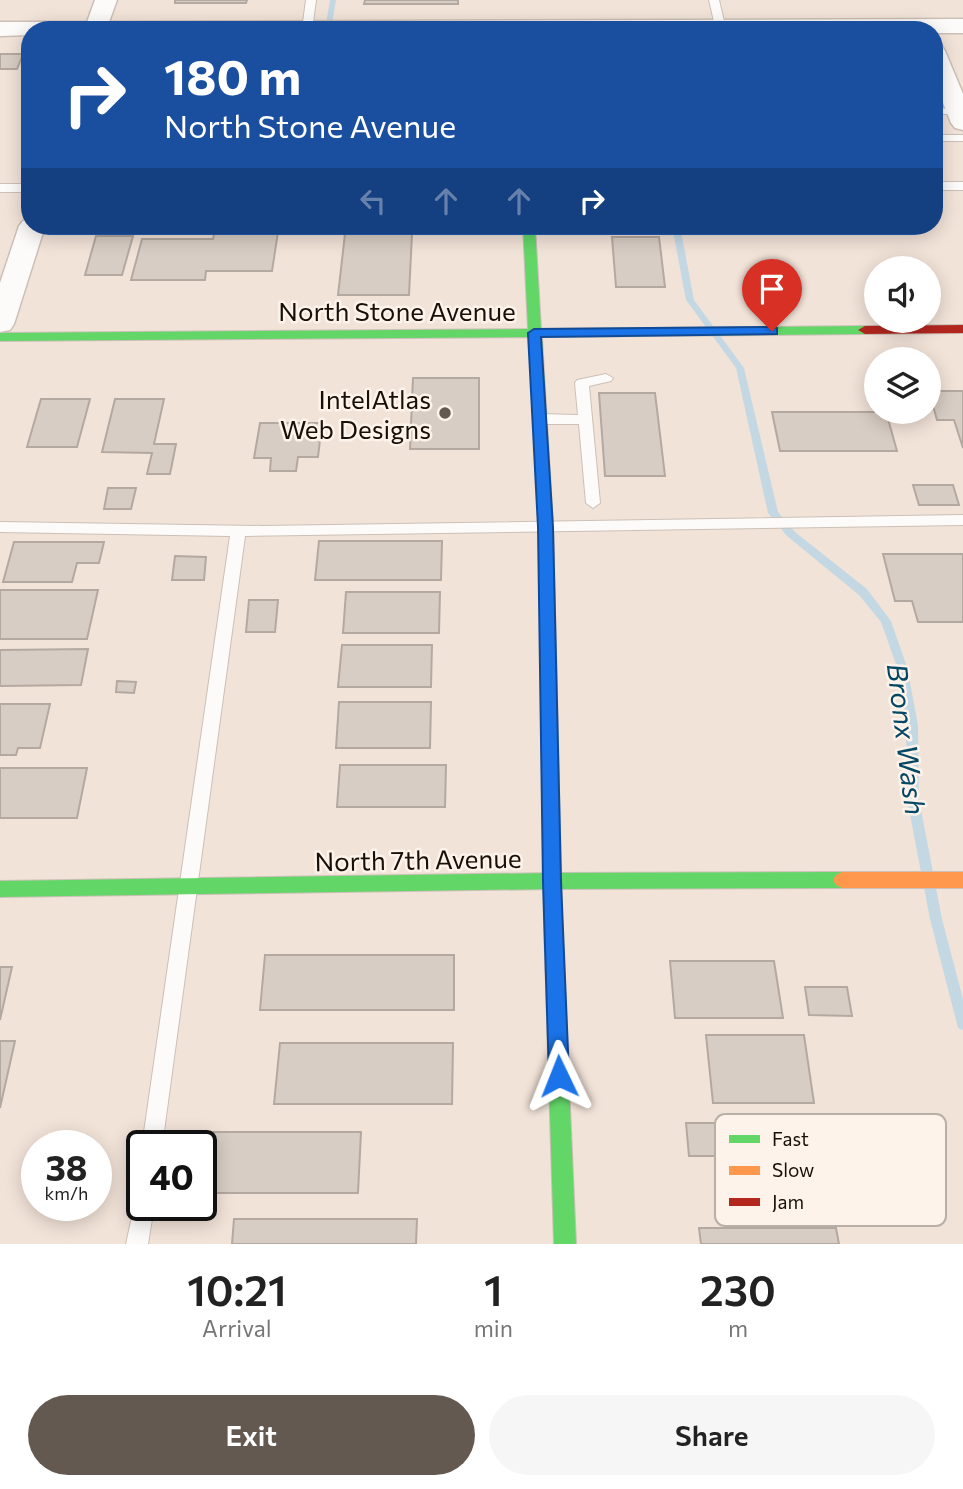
<!DOCTYPE html>
<style>
:root{--surface:#fff;--page:#f6f6f6;--text:#222;--muted:#767676;--accent:#645951}
body{margin:0;font-family:Commissioner,sans-serif;background:var(--page);color:var(--text);height:100vh;display:flex;flex-direction:column;font-size:26px;white-space:nowrap}
*{box-sizing:border-box;margin:0}
p{font-size:23px;color:var(--muted)}
.icon{flex:none;width:38px;height:38px;fill:none;stroke:currentColor;stroke-width:2;stroke-linecap:round;stroke-linejoin:round}
.map{position:relative;height:1244px;overflow:hidden}
.details{display:flex;flex-direction:column;background:var(--surface);flex:1}
.details>*{flex:none}
.top-card{position:absolute;left:21px;top:21px;width:922px;height:214px;border-radius:28px;box-shadow:0 4px 18px #0003;background:#1a4fa0;color:#fff;overflow:hidden}
.fabs{position:absolute;left:864px;top:256px;display:grid;gap:14px}
.fabs a{display:grid;place-items:center;width:77px;height:77px;border-radius:50%;background:var(--surface);box-shadow:0 4px 18px #0003;font-size:35px}
.speed{position:absolute;left:21px;top:1130px;display:flex;gap:14px;font-size:35px;font-weight:700;text-align:center}
.speed>*{display:grid;place-content:center;width:91px;height:91px;border-radius:50%;background:var(--surface);box-shadow:0 4px 18px #0003;line-height:1}
.speed small{font-size:18px;font-weight:400}
.speed .limit{border:4px solid #111;border-radius:10px;background:#fff;color:#111}
.pin{position:absolute;display:grid;place-items:center;width:60px;height:60px;color:#fff;margin:-72px -30px;border-radius:50% 50% 50% 0;rotate:-45deg;box-shadow:0 0 7px #0007}
.pin .icon{rotate:45deg}
.me{position:absolute;width:77px;margin:-38px;rotate:358deg;stroke-linejoin:round;filter:drop-shadow(0 0 5px #0008)}
.turn{display:flex;align-items:center;gap:24px;height:147px;padding:0 28px;font-size:32px}
.turn .icon{width:91px;height:91px;stroke-width:2.5}
.turn b{display:block;font-size:49px;line-height:60px}
.lanes{display:flex;align-items:center;height:66px;padding:0 28px;background:#0003;justify-content:center;gap:35px;direction:ltr}
.lanes .off{opacity:.35}
.eta{display:flex;justify-content:space-evenly;align-items:center;height:119px;text-align:center}
.eta b{font-size:42px;font-weight:600;line-height:49px}
.action{display:flex;gap:14px;margin-top:auto;padding:14px 28px}
.action a{flex:1;height:80px;border-radius:42px;background:var(--accent);color:#fff;font-size:28px;font-weight:600;line-height:80px;text-align:center}
.action a+a{background:var(--page);color:var(--text)}
.map>svg:first-child{display:block}
.lines{fill:none;stroke-linecap:round;stroke-linejoin:round}
.stream{fill:#c4d8e4;fill-rule:evenodd}
.building{fill:#d8cdc4;stroke:#b4a9a1;stroke-width:2}
.lane-casing{stroke:#cbc0b7;stroke-width:2}
.street-casing{stroke:#cbc0b7;stroke-width:3}
.fast-casing{stroke:#cbc0b7;stroke-width:2}
.slow-casing{stroke:#cbc0b7;stroke-width:2}
.jam-casing{stroke:#cbc0b7;stroke-width:2}
.lane{fill:#fdfbf9;fill-rule:evenodd}
.street{fill:#fdfbf9;fill-rule:evenodd}
.fast{fill:#63d668;fill-rule:evenodd}
.slow{fill:#ff974d;fill-rule:evenodd}
.jam{fill:#b3261e;fill-rule:evenodd}
.route{fill:#1a73e8;stroke:#114b97;stroke-width:2}
.poi-dot{fill:#645951;stroke:#fdf3ea;stroke-width:2.5}
.labels{text-anchor:middle;dominant-baseline:central;stroke-width:5;stroke-linejoin:round;paint-order:stroke}
.street-label{font-size:26px;fill:#170f08;stroke:#fdf3ea}
.poi-label{font-size:26px;fill:#170f08;stroke:#fdf3ea;text-anchor:end}
.water-label{font-size:28px;font-style:italic;fill:#044764;stroke:#fdf3ea}
.key{fill:#fdf3ea;stroke:#b8afa6;stroke-width:2}
.key-label{font-size:19px;fill:#170f08}
</style>
<div class="map">
<svg width="963" height="1244" viewBox="0 0 963 1244">
<rect width="100%" height="100%" fill="#f2e3d8"/>
<g class="lines">
<g class="stream">
<polygon points="330,0 336,0 331,30 325,30"/>
<polygon points="672,226 680,226 694,300 744,368 778,512 795,532 867,589 891,621 907,667 918,725 919,799 942,919 963,999 963,1030 958,1028 957,1024 930,919 907,799 906,725 897,667 881,622 859,595 787,536 768,513 736,368 686,300"/>
</g>
</g>
<g class="building">
<polygon points="175,0 247,0 246,3 175,3"/>
<polygon points="365,0 458,0 458,4 364,4"/>
<polygon points="0,54 23,54 17,69 0,69"/>
<polygon points="216,226 261,226 259,232 278,232 272,271 206,271 205,280 131,280 142,239 213,239"/>
<polygon points="345,234 412,234 409,295 338,295"/>
<polygon points="96,236 133,236 122,275 85,275"/>
<polygon points="612,237 659,237 665,287 616,287"/>
<polygon points="413,378 479,378 479,449 410,449"/>
<polygon points="929,391 963,391 963,448 954,420 937,420"/>
<polygon points="599,393 655,393 665,476 605,476"/>
<polygon points="41,399 90,399 77,447 27,447"/>
<polygon points="115,399 164,399 154,444 176,444 170,474 147,474 152,453 102,452"/>
<polygon points="772,412 886,412 897,451 780,451"/>
<polygon points="260,423 322,423 318,457 298,457 296,471 270,471 271,458 254,458"/>
<polygon points="913,485 953,485 959,505 919,505"/>
<polygon points="108,488 136,488 131,509 104,509"/>
<polygon points="319,541 442,541 441,580 315,580"/>
<polygon points="14,542 104,542 99,563 77,563 72,582 3,582"/>
<polygon points="883,554 963,554 963,622 918,622 912,601 895,601"/>
<polygon points="175,556 206,557 204,580 172,580"/>
<polygon points="0,590 98,590 87,639 0,639"/>
<polygon points="346,592 440,592 439,633 343,633"/>
<polygon points="249,600 278,600 275,632 246,632"/>
<polygon points="342,645 432,645 431,687 338,687"/>
<polygon points="88,649 81,685 0,686 0,650"/>
<polygon points="117,681 136,682 134,693 116,692"/>
<polygon points="339,702 431,702 430,748 336,748"/>
<polygon points="0,704 50,704 40,748 18,748 16,755 0,755"/>
<polygon points="340,765 446,765 445,807 337,807"/>
<polygon points="0,768 87,768 77,818 0,818"/>
<polygon points="265,955 454,955 454,1010 260,1010"/>
<polygon points="670,961 774,961 783,1018 675,1018"/>
<polygon points="0,967 12,967 0,1020"/>
<polygon points="805,987 847,987 852,1016 809,1015"/>
<polygon points="706,1035 804,1035 814,1103 713,1103"/>
<polygon points="0,1041 15,1041 0,1108"/>
<polygon points="280,1043 453,1043 452,1104 274,1104"/>
<polygon points="686,1123 818,1123 829,1194 728,1194 724,1156 689,1156"/>
<polygon points="211,1132 361,1132 358,1193 204,1193"/>
<polygon points="234,1219 417,1219 416,1244 232,1244"/>
<polygon points="699,1228 836,1228 839,1244 701,1244"/>
</g>
<g class="lines">
<g class="lane-casing">
<g id="lane">
<polygon points="306,0 316,0 312,30 302,30"/>
<polygon points="709,0 719,0 726,30 716,30"/>
<polygon points="934,108 959,109 963,110 963,114 934,114"/>
<rect x="934" y="135" width="29" height="6"/>
<rect x="934" y="182" width="29" height="8"/>
<rect x="0" y="184" width="30" height="8"/>
<polygon points="606,374 613,378 611,381 589,386 600,503 593,508 586,503 579,424 540,424 533,419 540,414 578,415 575,383 577,380"/>
<polygon points="963,515 963,525 245,536 162,1146 142,1146 230,536 0,532 0,522 264,526"/>
<polygon points="142,1196 142,1206 154,1206 148,1244 126,1244 136,1199"/>
</g>
</g>
<g class="street-casing">
<g id="street">
<polygon points="95,0 117,0 109,22 963,19 963,33 934,33 934,30 30,30 30,35 0,36 0,22 87,22"/>
<polygon points="934,44 942,46 945,51 963,94 963,130 955,128 951,123 934,80"/>
<polygon points="30,219 30,226 45,226 14,324 10,330 0,332 0,283 19,226 23,221"/>
</g>
</g>
<g class="fast-casing">
<g id="fast">
<polygon points="523,226 535,226 541,329 865,326 872,330 865,334 542,337 553,527 557,697 555,702 543,702 541,697 539,527 529,337 0,341 0,333 528,329"/>
<polygon points="842,872 848,875 851,880 848,885 842,888 552,889 0,897 0,881 552,873"/>
<polygon points="553,915 560,917 562,923 576,1244 554,1244 544,923 546,917"/>
</g>
</g>
<g class="slow-casing">
<polygon id="slow" points="842,872 963,872 963,888 842,888 836,885 833,880 836,875"/>
</g>
<g class="jam-casing">
<g id="jam">
<polygon points="963,325 963,333 865,334 858,330 865,326"/>
<polygon points="549,691 555,692 557,697 562,923 560,929 553,931 546,929 544,923 541,697 543,692"/>
</g>
</g>
<use href="#lane" class="lane"/>
<use href="#street" class="street"/>
<use href="#fast" class="fast"/>
<use href="#slow" class="slow"/>
<use href="#jam" class="jam"/>
</g>
<polygon class="route" points="772,327 777,328 777,334 541,337 553,527 561,881 569,1076 566,1083 559,1086 552,1083 549,1076 543,881 538,527 528,333 534,329"/>
<circle class="poi-dot" cx="445" cy="413" r="7"/>
<g class="labels">
<g class="street-label">
<text x="397" y="310">North Stone Avenue</text>
<text transform="translate(418 859) rotate(-1)">North 7th Avenue</text>
</g>
<g class="poi-label">
<text x="431" y="398">IntelAtlas<tspan x="431" dy="30">Web Designs</tspan></text>
</g>
<g class="water-label">
<text transform="translate(907 739) rotate(83)">Bronx Wash</text>
</g>
</g>
<rect x="715" y="1114" width="231" height="112" rx="10" class="key"/>
<rect x="729" y="1135" width="31" height="8" fill="#63d668"/>
<rect x="729" y="1166" width="31" height="9" fill="#ff974d"/>
<rect x="729" y="1198" width="31" height="8" fill="#b3261e"/>
<g class="key-label">
<text x="772" y="1146">Fast</text>
<text x="772" y="1177">Slow</text>
<text x="772" y="1209">Jam</text>
</g>
</svg>
<div class="fabs">
<a><svg class="icon" aria-label="sound" viewBox="0 0 24 24"><path d="M4 9h4l5-4v14l-5-4H4zM17 9q2 3 0 6"/></svg></a>
<a><svg class="icon" aria-label="layers" viewBox="0 0 24 24"><path d="M12 4l9 5-9 5-9-5zM3 14l9 5 9-5"/></svg></a>
</div>
<div class="speed"><div>38<small>km/h</small></div><div class="limit">40</div></div>
<div class="pin" style="left:772px;top:331px;background:#d93025"><svg class="icon" aria-label="arrive" viewBox="0 0 24 24"><path d="M6 21V4h12l-3 4 3 4H6"/></svg></div>
<svg class="me" style="left:559px;top:1076px" viewBox="-20 -20 40 40"><path d="M0-17L14 15 0 8-14 15z" fill="#1a73e8" stroke="#fff" stroke-width="4"/></svg>
<div class="top-card">
<div class="turn"><svg class="icon" aria-label="right" viewBox="0 0 24 24"><path d="M7 20v-9h11M14 6l5 5-5 5"/></svg><div><b>180 m</b>North Stone Avenue</div></div>
<div class="lanes"><svg class="icon off" aria-label="left" viewBox="0 0 24 24"><path d="M17 20v-9H6M10 6l-5 5 5 5"/></svg><svg class="icon off" aria-label="ahead" viewBox="0 0 24 24"><path d="M12 20V5M6 11l6-6 6 6"/></svg><svg class="icon off" aria-label="ahead" viewBox="0 0 24 24"><path d="M12 20V5M6 11l6-6 6 6"/></svg><svg class="icon" aria-label="right" viewBox="0 0 24 24"><path d="M7 20v-9h11M14 6l5 5-5 5"/></svg></div>
</div>
</div>
<section class="details">
<div class="eta">
<div><b>10:21</b><p>Arrival</p></div>
<div><b>1</b><p>min</p></div>
<div><b>230</b><p>m</p></div>
</div>
<div class="action"><a>Exit</a><a>Share</a></div>
</section>
